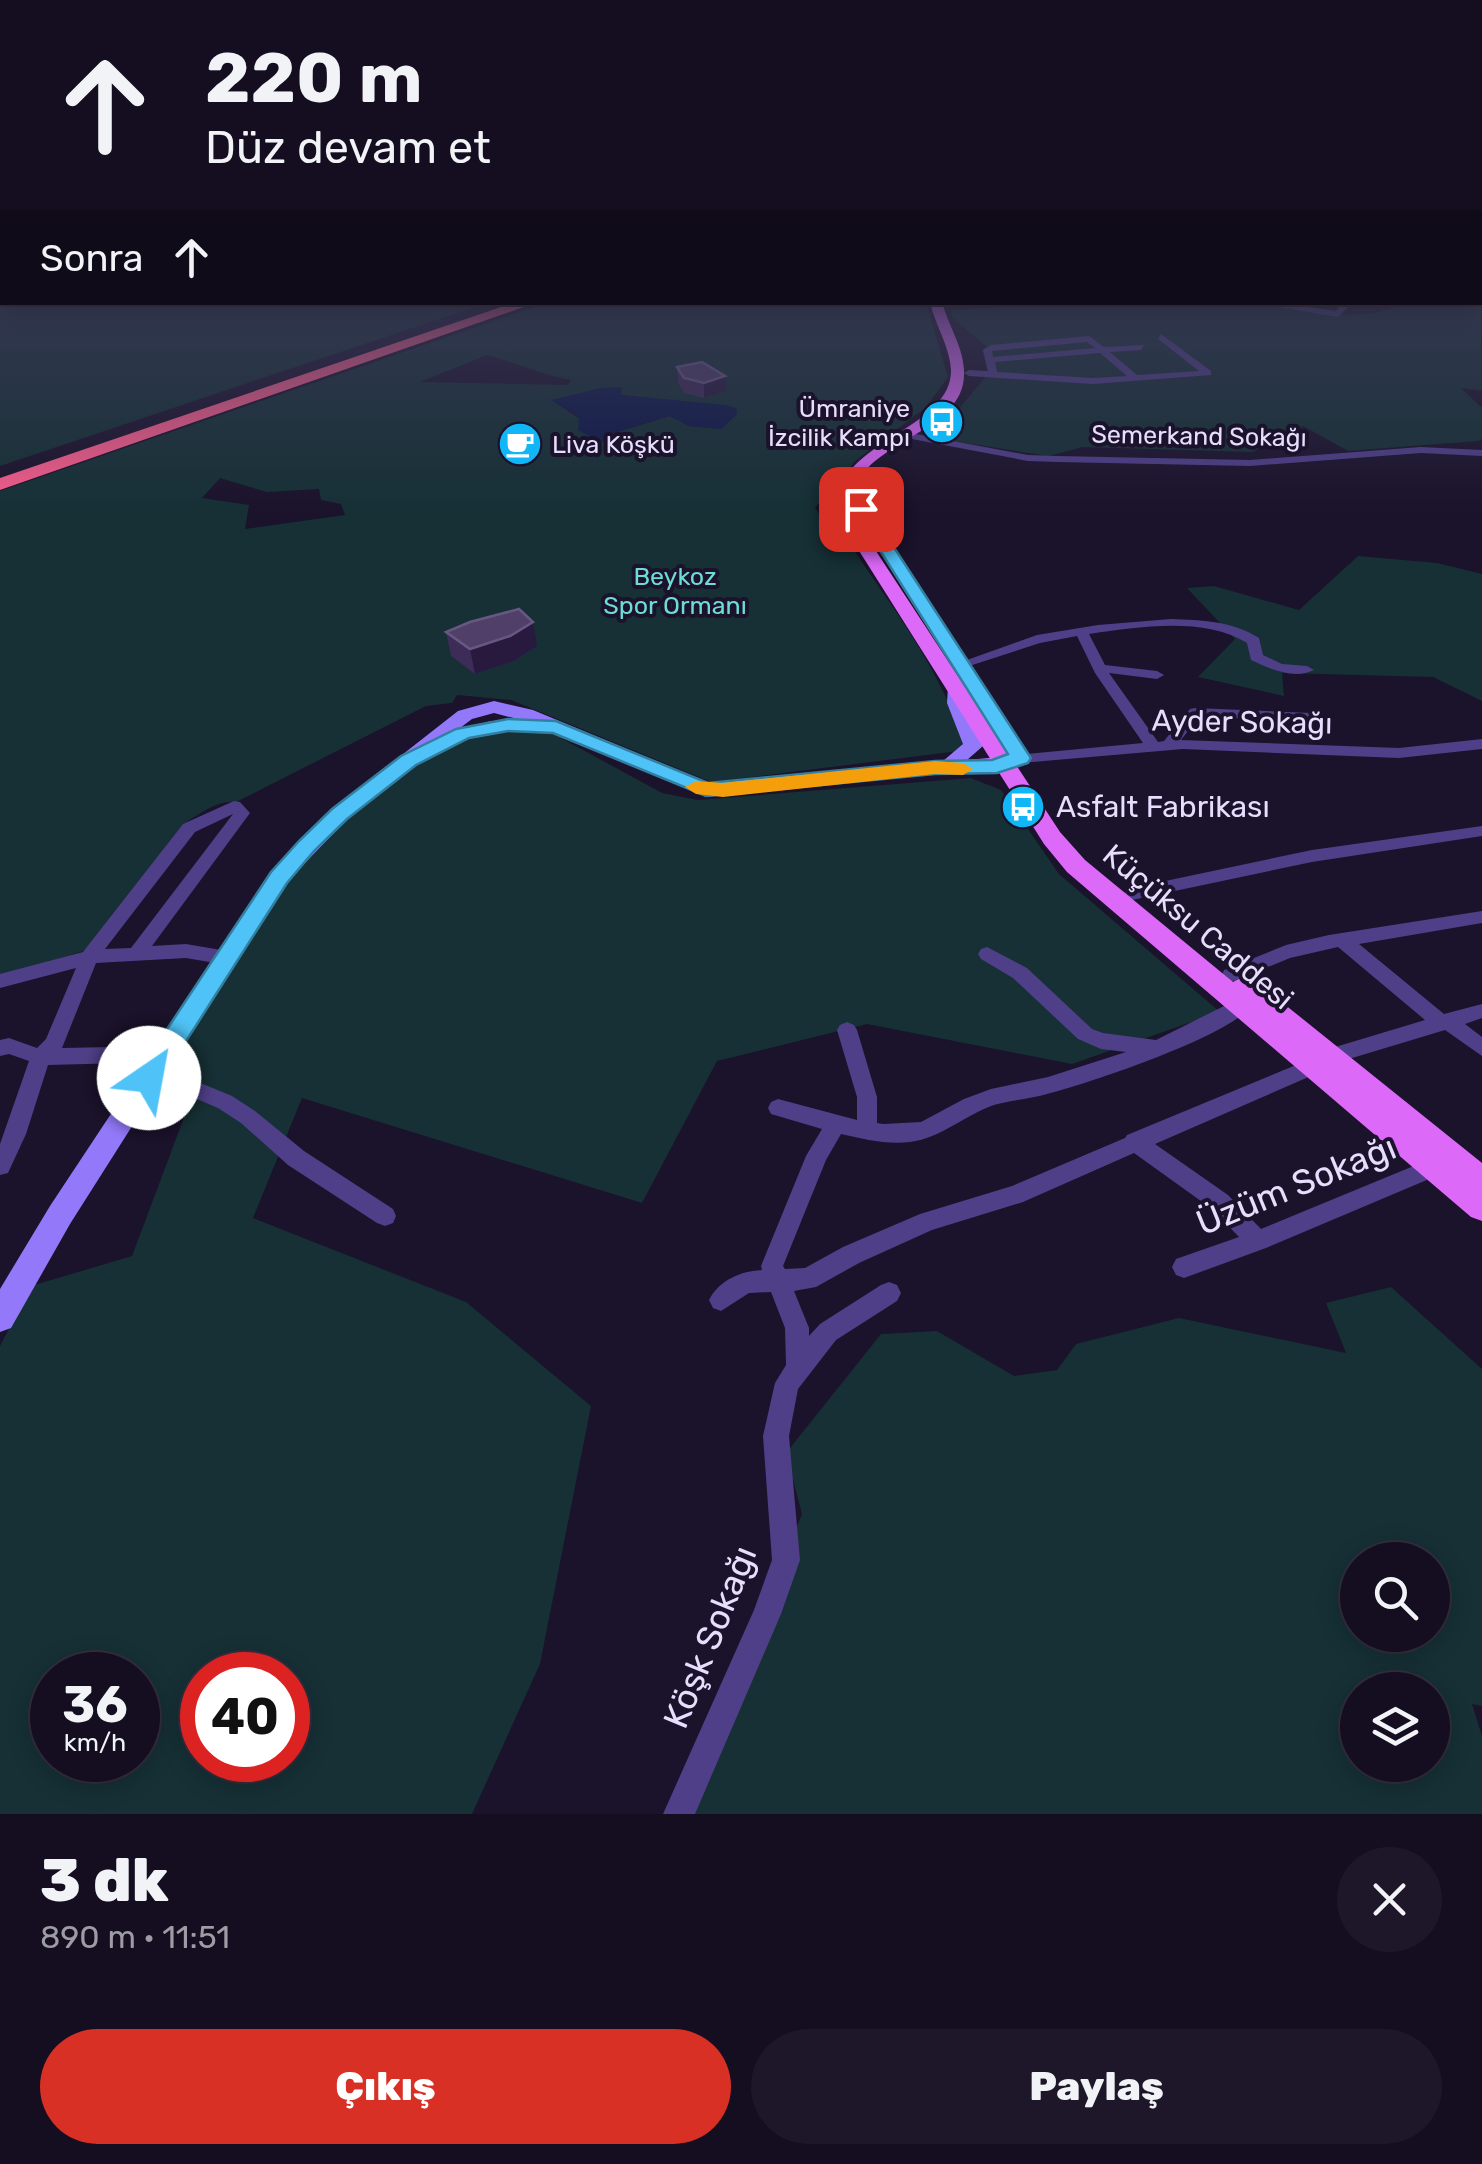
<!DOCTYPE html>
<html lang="tr">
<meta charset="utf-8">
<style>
:root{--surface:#140e20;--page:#1d1729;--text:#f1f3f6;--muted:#9d9ca5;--line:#332e3e;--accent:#d93025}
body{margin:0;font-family:Rubik,sans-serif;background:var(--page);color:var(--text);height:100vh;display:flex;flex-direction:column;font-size:38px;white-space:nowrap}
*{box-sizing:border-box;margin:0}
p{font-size:32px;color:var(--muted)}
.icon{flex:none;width:55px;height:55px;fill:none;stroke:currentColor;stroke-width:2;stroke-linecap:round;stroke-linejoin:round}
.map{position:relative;height:1814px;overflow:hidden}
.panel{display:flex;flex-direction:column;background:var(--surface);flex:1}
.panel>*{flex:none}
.banner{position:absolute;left:0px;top:0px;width:1482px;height:305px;box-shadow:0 5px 25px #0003,0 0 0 2px var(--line);background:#140e20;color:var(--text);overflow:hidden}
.tools{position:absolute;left:1340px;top:1542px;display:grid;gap:20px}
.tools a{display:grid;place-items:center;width:110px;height:110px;border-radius:50%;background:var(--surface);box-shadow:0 5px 25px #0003,0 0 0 2px var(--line);font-size:50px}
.speed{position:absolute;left:30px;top:1652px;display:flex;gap:20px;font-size:50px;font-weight:700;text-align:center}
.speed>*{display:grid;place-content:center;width:130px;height:130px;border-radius:50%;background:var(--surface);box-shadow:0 5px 25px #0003,0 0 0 2px var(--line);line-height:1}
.speed small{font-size:25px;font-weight:400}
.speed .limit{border:15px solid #d22;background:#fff;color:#111}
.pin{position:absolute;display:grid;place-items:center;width:85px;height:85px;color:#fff;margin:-42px;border-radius:20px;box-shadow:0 5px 15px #0006}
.me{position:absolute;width:110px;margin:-55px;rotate:33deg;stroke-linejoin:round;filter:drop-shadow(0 0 8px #0008)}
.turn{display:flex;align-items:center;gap:35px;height:210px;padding:0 40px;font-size:45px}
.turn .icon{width:130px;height:130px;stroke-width:2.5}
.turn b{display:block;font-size:70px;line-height:85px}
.then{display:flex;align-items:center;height:95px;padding:0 40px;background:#0003;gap:20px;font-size:38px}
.round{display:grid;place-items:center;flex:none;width:105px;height:105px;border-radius:52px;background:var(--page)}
.summary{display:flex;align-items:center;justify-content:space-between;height:170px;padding:0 40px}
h1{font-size:60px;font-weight:800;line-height:75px}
.cta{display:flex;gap:20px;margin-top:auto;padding:20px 40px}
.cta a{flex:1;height:115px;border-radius:60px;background:var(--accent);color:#fff;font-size:40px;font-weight:800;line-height:115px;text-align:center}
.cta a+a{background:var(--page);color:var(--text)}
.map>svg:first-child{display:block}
.green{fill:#163035;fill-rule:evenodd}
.water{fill:#0d1949}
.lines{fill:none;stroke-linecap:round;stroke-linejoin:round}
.street{fill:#4f3f88;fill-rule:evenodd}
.secondary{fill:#9379fa;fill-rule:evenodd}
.primary{fill:#dd69f9;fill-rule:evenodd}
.highway{fill:#f95e8c;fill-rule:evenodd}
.wall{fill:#3d2c58}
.shaded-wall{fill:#281a3e}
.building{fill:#4f3f69;stroke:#675881;stroke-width:2.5}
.route{fill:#4fc3f7;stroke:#337fa1;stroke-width:2.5}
.slow{fill:#f59e0b}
.labels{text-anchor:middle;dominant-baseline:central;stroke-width:8;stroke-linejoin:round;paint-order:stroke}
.far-poi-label{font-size:25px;fill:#e7defe;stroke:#1b122b;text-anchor:end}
.far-street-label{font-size:25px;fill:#e7defe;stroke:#1b122b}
.far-park-label{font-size:25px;fill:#6bddd5;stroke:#1b122b}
.street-label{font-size:30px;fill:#e7defe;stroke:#1b122b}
.poi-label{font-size:30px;fill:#e7defe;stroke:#1b122b;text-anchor:start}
.near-street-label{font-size:35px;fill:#e7defe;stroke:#1b122b}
</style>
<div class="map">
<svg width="1482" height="1814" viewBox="0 0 1482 1814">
<rect width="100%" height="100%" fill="#1b122b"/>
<g class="green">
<polygon points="0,259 2,302 487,303 0,466"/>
<path d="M1480 259 1482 391 1461 388 1482 408V439L1478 441 1348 451 1303 426 1252 452 1083 447 1048 456 953 441 943 428 988 374 982 349 987 347 952 317 951 310C1047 304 1145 296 1242 302 1294 306 1341 325 1393 308L1391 303 1480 302Z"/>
<path d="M546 303H926L948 377 925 408 854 462 835 490 815 507 827 528 843 534C887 601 941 667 964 744L959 751 711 782 511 700 457 695 452 703 426 706 236 802C217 800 198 815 182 825L87 950 0 977V491ZM487 355C516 363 543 375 571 380L568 385 420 382ZM601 388H621L620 395 697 403 737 414 721 429 689 426 670 416 611 434 609 438 553 401ZM220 478 267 492 319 489 321 500 341 504 345 515 245 529 249 505 202 498Z"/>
<polygon points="1358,556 1437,563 1482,574 1482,701 1433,677 1282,673 1284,696 1198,677 1235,639 1187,588 1214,586 1299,610"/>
<path d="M504 730 550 732 662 793 698 800 971 778 1001 790 1059 874 1220 1012 1072 1064 867 1024 717 1061 642 1203 302 1098 253 1218 466 1302 591 1406 540 1664 472 1814H0V1346L31 1286 132 1256 200 1075 160 1064 295 866 378 790 442 746ZM52 1675H138V1760H52ZM202 1675H288V1760H202Z"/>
<path d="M1391 1287 1482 1369V1706L1472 1704 1482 1736V1814H679L802 1514 786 1453 881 1334 937 1331 1014 1376 1057 1370 1076 1344 1179 1318 1346 1353 1326 1303ZM1358 1560H1432V1635H1358ZM1358 1690H1432V1765H1358Z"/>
</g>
<polygon class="water" points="622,387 621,395 726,405 736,408 737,414 721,429 689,426 669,416 612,433 616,439 600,442 578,430 579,416 551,400 601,388"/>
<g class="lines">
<g class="street">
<polygon points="1249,302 1274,302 1336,311 1339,307 1333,302 1343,302 1348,307 1338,317"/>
<path d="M1161 334 1211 371V375L1093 384 969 376 964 373 969 370 988 371 983 350 991 345 1089 336 1104 347 1144 345 1141 350 1110 352 1137 375 1199 371 1158 339ZM1087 342 1095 348 993 357 992 351ZM1100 353 1127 376 1093 378 997 372 995 362Z"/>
<polygon points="916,434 1028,455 1058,456 1250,460 1421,447 1482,450 1482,456 1421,453 1250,466 1058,462 1028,461 912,439 911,437"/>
<path d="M1171 619C1202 620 1232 621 1259 638L1263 655 1282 664 1307 666 1314 670C1294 680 1270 669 1251 660L1247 643C1204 616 1137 627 1089 634L1105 665 1157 671 1164 675 1157 679 1109 673 1158 742 1164 741 1190 709 1195 708 1311 713 1318 717 1311 721 1199 717 1181 740 1399 748 1482 739V749L1399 758 1183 749 1021 763 1013 758 1016 755 1143 743 1095 673 1077 636 1040 643 960 669 953 665 1037 635 1098 625Z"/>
<path d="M234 801 240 802 250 813 152 946 186 944 227 951 233 953 236 958 233 963 227 965 186 958 96 963 62 1048 164 1046 171 1048 174 1054 171 1060 164 1062 48 1065 26 1134 8 1173 0 1175V1144L29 1061 9 1054 0 1056V1040L9 1038 37 1048 46 1039 76 968 0 988V974L83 952 183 824ZM233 814 131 948 105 949 195 832Z"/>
<polygon points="1482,826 1482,836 1312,862 1132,900 1123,894 1132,888 1312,850"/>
<polygon points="1482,911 1482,923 1359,944 1444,1014 1482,1004 1482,1018 1465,1024 1482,1037 1482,1056 1445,1030 1329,1065 1322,1063 1319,1057 1322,1051 1425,1020 1338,947 1290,958 1231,982 1224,980 1222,975 1224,970 1286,945 1329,935"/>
<path d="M987 947 1027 968 1092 1029 1103 1033 1156 1040 1234 1001H1248L1251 1006C1230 1036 1087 1084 1047 1094 1030 1099 1011 1100 994 1105 965 1115 941 1138 910 1142 887 1145 863 1139 841 1134L826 1160 783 1266 785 1269 805 1268 843 1247 920 1214 1012 1186 1125 1138 1127 1135 1313 1058 1320 1060 1323 1066 1320 1072 1155 1144 1228 1195 1261 1229 1433 1158 1441 1160 1444 1167 1441 1174 1266 1248 1184 1278 1176 1275 1172 1267 1176 1259 1239 1237 1212 1209 1134 1153 1023 1202 932 1230 859 1263 816 1287 794 1291 809 1328V1336L820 1324 881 1285 889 1282 897 1285 901 1293 897 1301 836 1340 798 1389 789 1436 800 1560 781 1614 695 1814H663L754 1610 772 1560 763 1436 775 1383 786 1365 785 1328 771 1292 749 1293 721 1311 713 1308 709 1300C719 1280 741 1271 762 1270L761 1266 806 1156 822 1129 771 1114 768 1108 771 1102 778 1099 857 1120V1097L837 1030 840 1025 847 1022 854 1025 857 1030 877 1097V1123L883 1124 921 1122 964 1099 991 1089 1048 1077 1126 1052 1101 1049 1078 1039 1013 978 981 959 978 954 981 949Z"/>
<polygon points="149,1070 186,1077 232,1096 255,1111 304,1151 393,1209 396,1216 393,1223 385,1226 377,1223 288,1165 241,1123 218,1108 183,1093 142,1084 139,1078 142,1072"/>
</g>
<path class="secondary" d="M957 682 966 687 965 703 983 746 967 760 1010 756 1013 760 1004 770 935 773 706 797 545 729 492 733 437 747 347 819 287 882 70 1224 11 1328 0 1332V1289L50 1206 271 872 333 809 458 711 494 701 533 710 708 783 943 761 963 744 947 703 948 687ZM494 713 525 721H491L456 731 472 719Z"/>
<path class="primary" d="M930 302H942C948 325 963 346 964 370 968 434 864 439 853 495 852 502 855 512 855 519L1060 832 1085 860 1233 982 1244 976 1253 979 1482 1163V1221L1471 1217 1067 872 1044 844 839 519C838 512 836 502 838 495 849 440 952 426 951 370 950 347 935 325 930 302Z"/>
<polygon class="highway" points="516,302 538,302 0,490 0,478"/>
</g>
<g class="wall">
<polygon points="677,367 726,391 704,398 684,393 678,383"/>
<polygon points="446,632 537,646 514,661 475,674 451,656"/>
</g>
<g class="shaded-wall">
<polygon points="725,376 726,391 704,398 704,383"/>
<polygon points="533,622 537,646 514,661 475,674 470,649"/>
</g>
<g class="building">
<polygon points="702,362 725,376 704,383 684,378 677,367"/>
<polygon points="519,609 533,622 510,636 470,649 446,632 470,622"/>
</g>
<linearGradient id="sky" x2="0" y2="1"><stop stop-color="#0f0a18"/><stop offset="0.5" stop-color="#393955"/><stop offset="1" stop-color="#393955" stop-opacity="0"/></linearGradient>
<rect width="1482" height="513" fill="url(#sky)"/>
<polygon class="route" points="861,505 869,509 1031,758 1028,763 997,773 935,774 706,796 553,733 508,731 469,738 416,765 347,819 314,851 287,883 158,1085 149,1089 140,1085 136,1078 140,1070 271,872 299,841 332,809 401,756 456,729 508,719 556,721 708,783 935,761 992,760 1008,754 854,509"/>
<polygon class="slow" points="935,761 963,763 973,769 963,775 935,774 723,797 696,794 685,787 696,781 723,783"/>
<defs>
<g id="bus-disc" transform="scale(2.25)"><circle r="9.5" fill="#11b6f6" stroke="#1b122b"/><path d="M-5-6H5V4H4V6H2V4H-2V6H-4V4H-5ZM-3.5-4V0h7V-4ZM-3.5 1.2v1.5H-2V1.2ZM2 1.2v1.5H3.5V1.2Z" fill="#fff"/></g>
<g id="cafe-disc" transform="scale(2.25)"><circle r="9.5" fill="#11b6f6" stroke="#1b122b"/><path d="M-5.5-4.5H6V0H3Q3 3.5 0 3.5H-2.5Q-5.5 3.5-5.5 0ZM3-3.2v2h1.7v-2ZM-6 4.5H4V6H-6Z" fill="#fff"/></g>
</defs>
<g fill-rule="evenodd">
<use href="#bus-disc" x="942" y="422"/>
<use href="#cafe-disc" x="520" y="444"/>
<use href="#bus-disc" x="1023" y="807"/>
</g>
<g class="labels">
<g class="far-poi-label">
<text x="910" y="408">Ümraniye<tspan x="910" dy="29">İzcilik Kampı</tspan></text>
<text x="552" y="444" text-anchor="start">Liva Köşkü</text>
</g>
<g class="far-street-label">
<text transform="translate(1199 436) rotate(1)">Semerkand Sokağı</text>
</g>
<g class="far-park-label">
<text x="675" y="576">Beykoz<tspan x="675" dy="29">Spor Ormanı</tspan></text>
</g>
<g class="street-label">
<text transform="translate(1242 722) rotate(1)">Ayder Sokağı</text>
<text transform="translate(1198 927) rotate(40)">Küçüksu Caddesi</text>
</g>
<g class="poi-label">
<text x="1056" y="807">Asfalt Fabrikası</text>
</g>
<g class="near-street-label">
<text transform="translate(1296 1185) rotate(-22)">Üzüm Sokağı</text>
<text transform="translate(710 1637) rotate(-68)">Köşk Sokağı</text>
</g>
</g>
</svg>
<div class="tools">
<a><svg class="icon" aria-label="search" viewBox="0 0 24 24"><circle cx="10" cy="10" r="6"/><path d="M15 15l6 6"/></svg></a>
<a><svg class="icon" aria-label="layers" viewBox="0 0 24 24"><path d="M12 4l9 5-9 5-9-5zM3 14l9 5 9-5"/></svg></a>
</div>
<div class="speed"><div>36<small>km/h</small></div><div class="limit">40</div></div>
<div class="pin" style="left:861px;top:509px;background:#d93025"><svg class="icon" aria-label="arrive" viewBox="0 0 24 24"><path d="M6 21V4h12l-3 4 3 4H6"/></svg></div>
<svg class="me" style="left:149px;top:1078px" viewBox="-20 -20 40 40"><circle r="19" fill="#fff"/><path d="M0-13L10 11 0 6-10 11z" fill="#4fc3f7"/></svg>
<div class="banner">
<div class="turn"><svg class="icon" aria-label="ahead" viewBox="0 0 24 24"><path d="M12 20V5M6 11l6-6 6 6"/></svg><div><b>220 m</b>Düz devam et</div></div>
<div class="then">Sonra<svg class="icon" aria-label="ahead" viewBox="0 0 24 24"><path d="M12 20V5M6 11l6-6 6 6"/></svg></div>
</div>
</div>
<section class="panel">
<div class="summary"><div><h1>3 dk</h1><p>890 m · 11:51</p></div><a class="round"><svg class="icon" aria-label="close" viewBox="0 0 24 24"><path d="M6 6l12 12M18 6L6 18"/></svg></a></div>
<div class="cta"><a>Çıkış</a><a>Paylaş</a></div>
</section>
